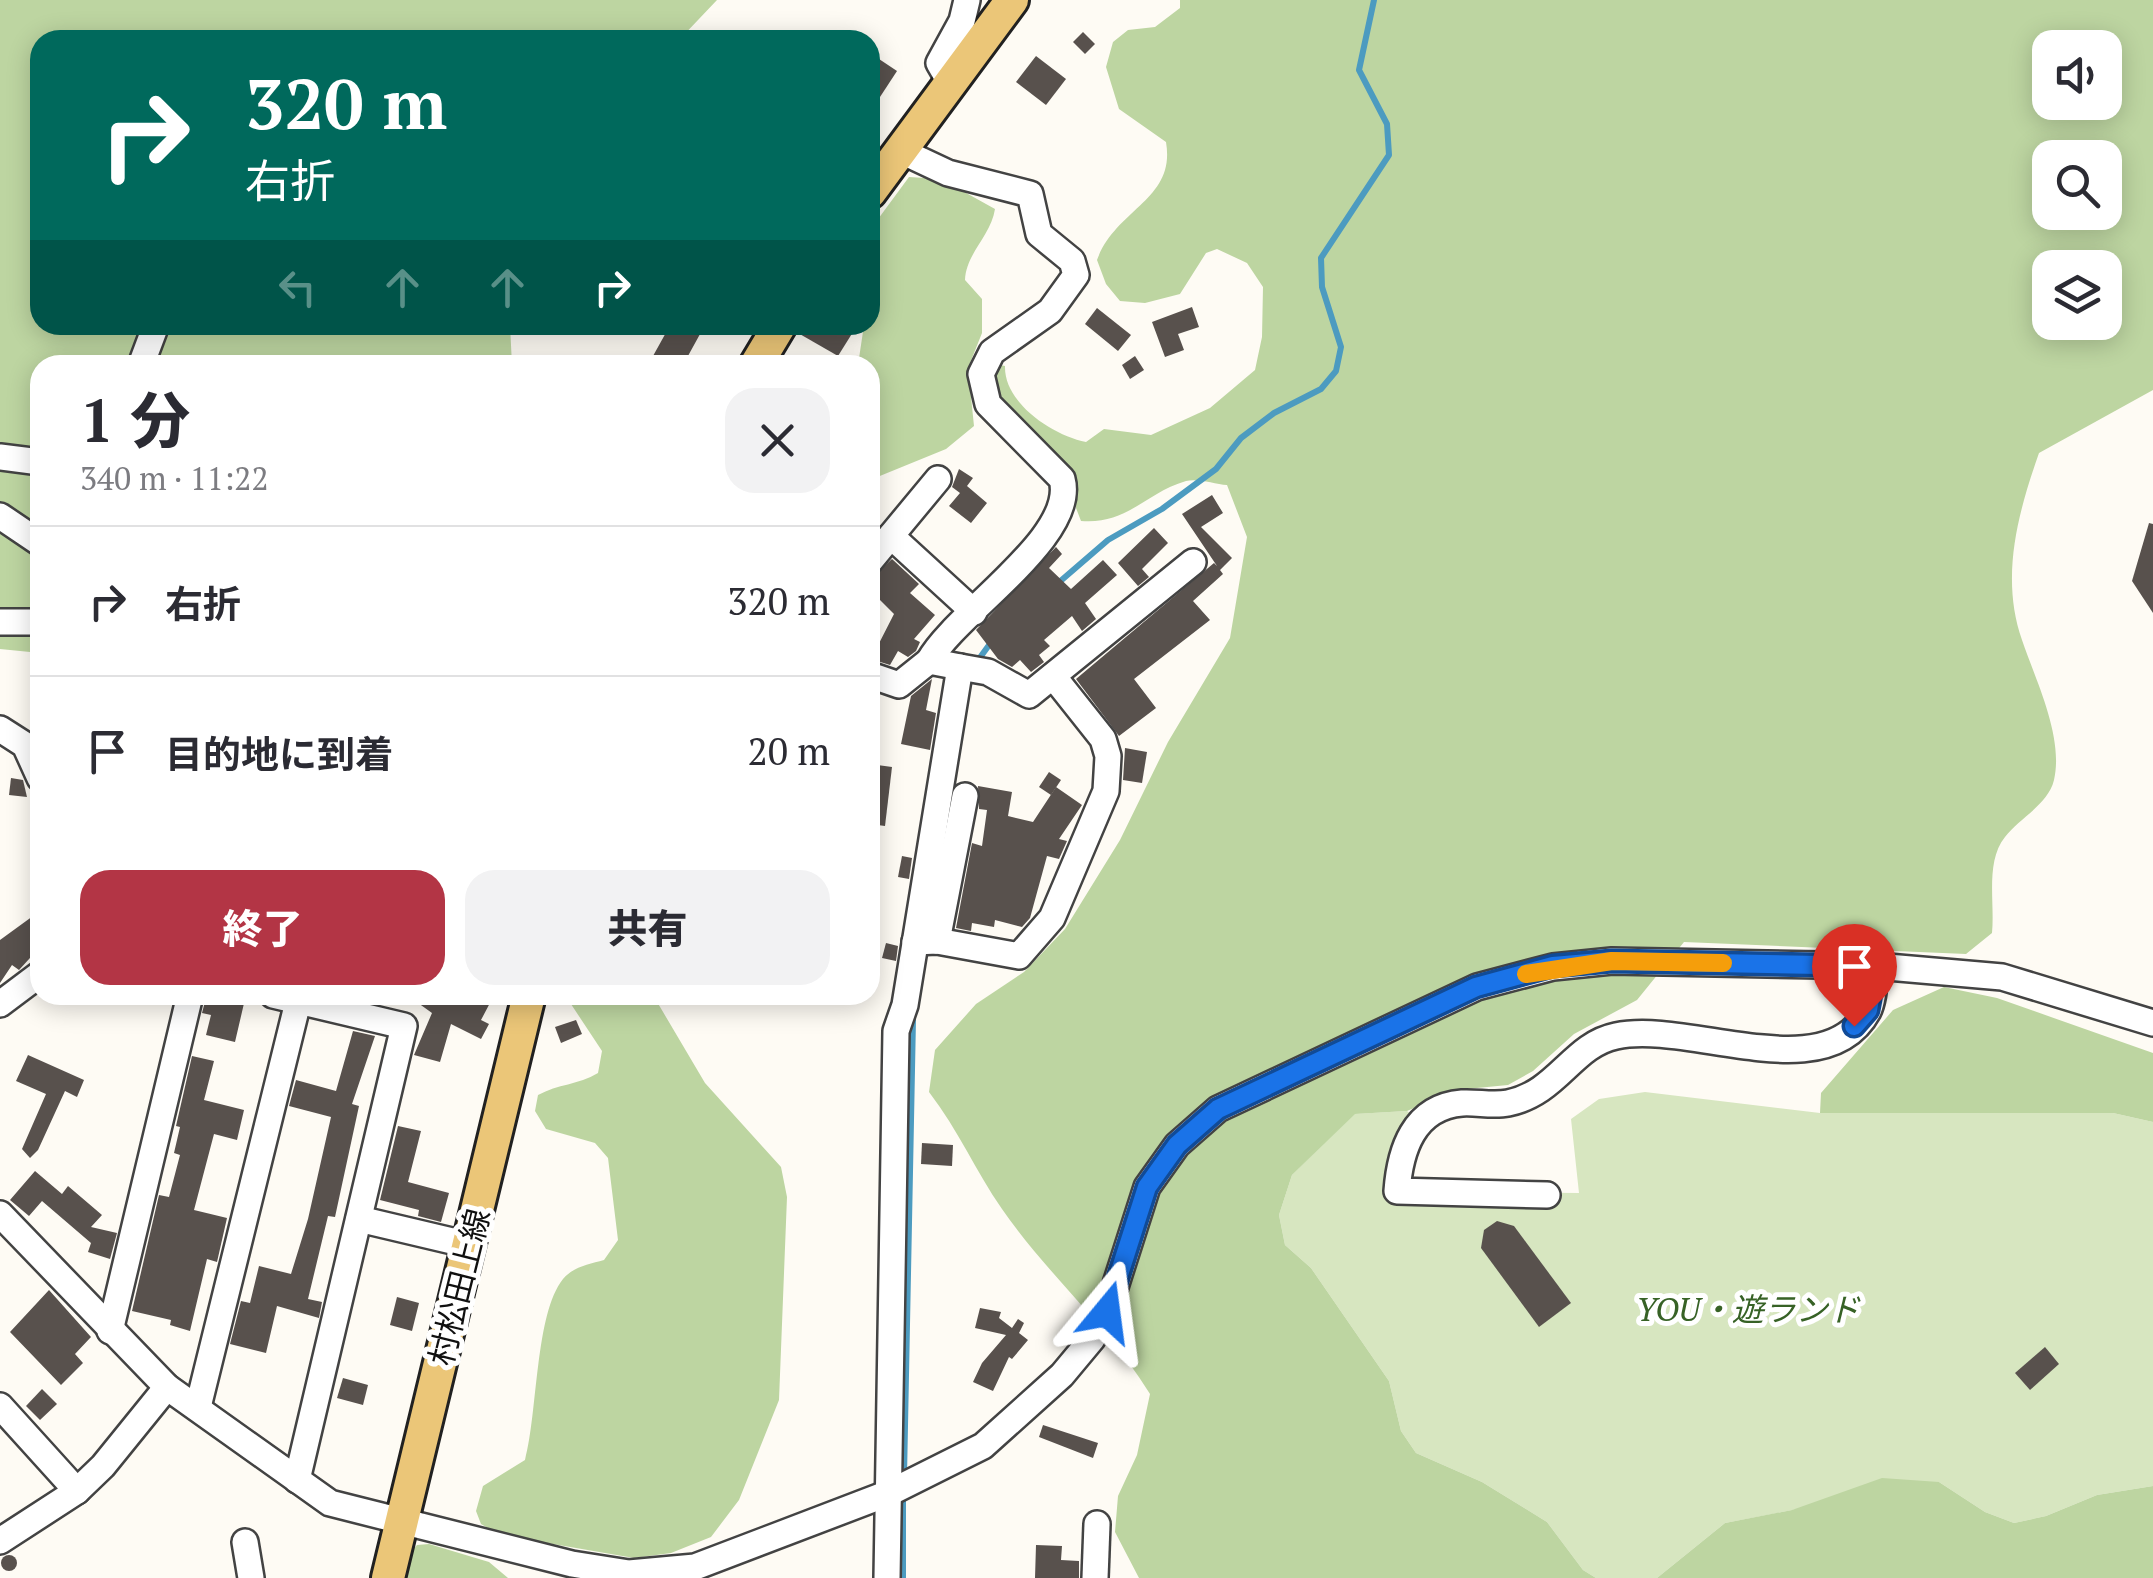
<!DOCTYPE html>
<html lang="ja">
<meta charset="utf-8">
<style>
:root{--surface:#fff;--page:#f2f2f3;--text:#2b2b33;--muted:#7c7c81;--line:#e1e1e2;--accent:#b33545}
body{margin:0;font-family:"PT Serif","Noto Sans JP",serif;background:var(--page);color:var(--text);height:100vh;display:flex;flex-direction:column;font-size:38px;white-space:nowrap}
*{box-sizing:border-box;margin:0}
p{font-size:32px;color:var(--muted)}
.icon{flex:none;width:55px;height:55px;fill:none;stroke:currentColor;stroke-width:2;stroke-linecap:round;stroke-linejoin:round}
.map{position:relative;flex:1;overflow:hidden}
.sheet{position:absolute;left:30px;top:355px;width:850px;height:650px;display:flex;flex-direction:column;background:var(--surface);border-radius:30px;box-shadow:0 5px 25px #0003}
.sheet>*{flex:none}
.hud{position:absolute;left:30px;top:30px;width:850px;height:305px;border-radius:30px;box-shadow:0 5px 25px #0003;background:#00695c;color:#fff;overflow:hidden}
.fabs{position:absolute;left:2032px;top:30px;display:grid;gap:20px}
.fabs a{display:grid;place-items:center;width:90px;height:90px;border-radius:20px;background:var(--surface);box-shadow:0 5px 25px #0003;font-size:50px}
.pin{position:absolute;display:grid;place-items:center;width:85px;height:85px;color:#fff;margin:-102px -42px;border-radius:50% 50% 50% 0;rotate:-45deg;box-shadow:0 0 10px #0007}
.pin .icon{rotate:45deg}
.me{position:absolute;width:110px;margin:-55px;rotate:16deg;stroke-linejoin:round;filter:drop-shadow(0 0 8px #0008)}
.turn{display:flex;align-items:center;gap:35px;height:210px;padding:0 50px;font-size:45px}
.turn .icon{width:130px;height:130px;stroke-width:2.5}
.turn b{display:block;font-size:70px;line-height:85px}
.lanes{display:flex;align-items:center;height:95px;padding:0 50px;background:#0003;justify-content:center;gap:50px;direction:ltr}
.lanes .off{opacity:.35}
.round{display:grid;place-items:center;flex:none;width:105px;height:105px;border-radius:30px;background:var(--page)}
.headline{display:flex;align-items:center;justify-content:space-between;height:170px;padding:0 50px}
h1{font-size:60px;font-weight:800;line-height:75px}
.action{display:flex;gap:20px;margin-top:auto;padding:20px 50px}
.action a{flex:1;height:115px;border-radius:30px;background:var(--accent);color:#fff;font-size:40px;font-weight:800;line-height:115px;text-align:center}
.action a+a{background:var(--page);color:var(--text)}
ul{padding:0;list-style:none}
li{display:flex;align-items:center;gap:30px;height:150px;padding:0 50px;border-top:2px solid var(--line)}
li div{flex:1}
li b{display:block;font-size:38px}
li em{font-style:normal}
.map>svg:first-child{display:block}
.green{fill:#d7e6c0}
.forest{fill:#bdd5a1;fill-rule:evenodd}
.lines{fill:none;stroke-linecap:round;stroke-linejoin:round}
.stream{stroke:#4c9bc0;stroke-width:6}
.building{fill:#58514d}
.minor-casing{stroke:#434343;stroke-width:30}
.major-casing{stroke:#212121;stroke-width:38}
.minor{stroke:#fff;stroke-width:25}
.major{stroke:#ebc678;stroke-width:32}
.route-casing{stroke:#114b97;stroke-width:25}
.route{stroke:#1a73e8;stroke-width:18}
.slow{stroke:#f59e0b;stroke-width:18}
.labels{text-anchor:middle;dominant-baseline:central;stroke-width:10;stroke-linejoin:round;paint-order:stroke}
.street-label{font-size:32px;fill:#101010;stroke:#fff}
.park-label{font-size:32px;font-style:italic;fill:#376226;stroke:#fff}
</style>
<div class="map">
<svg width="2153" height="1578" viewBox="0 0 2153 1578">
<rect width="100%" height="100%" fill="#fefbf4"/>
<polygon class="green" points="1645,1092 1820,1113 2113,1113 2153,1122 2153,1486 2097,1495 2046,1516 2014,1523 1985,1512 1939,1482 1725,1523 1657,1578 1596,1578 1583,1570 1547,1522 1482,1482 1416,1453 1401,1431 1389,1381 1311,1268 1285,1245 1279,1215 1292,1175 1354,1114 1407,1111 1421,1120 1397,1191 1579,1193 1571,1119 1599,1099"/>
<g class="forest">
<polygon points="0,0 717,0 679,40 40,40 40,325 510,325 512,365 40,365 40,653 0,649"/>
<path d="M1180 0H2153V390L2039 453C2018 513 2000 577 2022 640 2035 679 2064 736 2054 780 2048 805 2019 818 2005 837 1985 862 1995 902 1992 933L1966 954 1684 942 1637 1000 1574 1034 1533 1071 1508 1085 1456 1090 1407 1111 1355 1114 1292 1175 1279 1215 1285 1245 1311 1268 1389 1381 1401 1431 1416 1453 1482 1482 1547 1522 1583 1570 1596 1578H1139L1115 1532 1118 1496 1137 1455 1150 1394C1109 1327 1047 1274 1002 1209 975 1170 959 1131 929 1092L935 1050 976 1004 1024 972 1065 929 1120 840 1168 742 1230 638 1247 537 1227 485C1215 484 1197 478 1186 481 1147 492 1127 525 1081 521L1076 508V476L994 401 988 385 995 364 1005 366C1004 403 1052 435 1086 442L1104 429 1151 435 1210 408 1255 370 1262 337 1263 287 1247 263 1217 249 1206 253 1180 294 1145 303 1120 301 1106 284 1097 260C1116 208 1176 200 1166 142L1119 109 1106 67 1113 42 1128 30 1155 27 1180 8ZM2050 48H2105V102H2050ZM2050 158H2105V212H2050ZM2050 268H2105V322H2050Z"/>
<path d="M909 177 941 179 995 209C991 236 966 253 965 280L982 299V333L968 368 974 426 946 449 870 480V365H858L864 325H870V230Z"/>
<polygon points="1944,987 1997,998 2153,1053 2153,1122 2113,1113 1820,1113 1821,1093 1893,1010"/>
<path d="M565 995H653L705 1083 781 1167 787 1197 779 1400 739 1500 711 1537 671 1553 634 1558 500 1535 481 1524 476 1511 483 1486 525 1460C538 1412 535 1314 563 1279 573 1267 589 1264 604 1260L618 1240 608 1158 595 1143 546 1129 535 1111 538 1095C558 1084 578 1085 598 1073L602 1051Z"/>
<polygon points="1882,1478 1939,1482 1985,1512 2014,1523 2046,1516 2097,1495 2153,1486 2153,1578 1657,1578 1725,1523 1792,1510"/>
<polygon points="429,1544 489,1562 508,1578 403,1578 408,1555 417,1545"/>
</g>
<g class="lines">
<g class="stream">
<polyline points="1057,584 1108,540 1162,509 1216,469 1241,438 1274,413 1321,389 1336,371 1341,347 1322,287 1321,258 1389,155 1387,124 1359,70 1374,0"/>
<polyline points="976,663 992,641"/>
<polyline points="904,1477 913,1019"/>
<polyline points="903,1578 903,1494"/>
</g>
</g>
<g class="building">
<polygon points="1083,32 1095,44 1085,54 1073,42"/>
<polygon points="870,53 897,71 880,97 870,90"/>
<polygon points="1036,56 1066,79 1046,105 1016,82"/>
<polygon points="1192,307 1199,327 1178,334 1184,350 1165,357 1152,322"/>
<polygon points="1097,308 1131,335 1118,351 1085,324"/>
<polygon points="682,325 705,325 683,365 648,365 668,329 677,334"/>
<polygon points="800,325 841,325 853,332 838,356 798,333"/>
<polygon points="1135,356 1144,370 1130,379 1122,365"/>
<polygon points="959,469 973,478 967,486 987,503 971,523 949,506 960,493 952,487"/>
<polygon points="1212,495 1223,513 1201,527 1232,558 1220,570 1223,574 1193,601 1210,620 1134,679 1156,708 1119,736 1076,679 1214,563 1217,566 1182,514"/>
<polygon points="2149,523 2153,524 2153,613 2132,581"/>
<polygon points="1154,528 1168,543 1142,569 1149,577 1138,586 1118,563"/>
<polygon points="1056,547 1062,554 1049,568 1071,589 1103,560 1117,575 1085,603 1096,619 1082,631 1072,616 1044,640 1050,646 1039,655 1044,662 1031,672 1020,660 1012,667 998,659 976,630"/>
<polygon points="892,559 919,584 910,593 935,615 914,639 920,642 916,651 908,657 898,651 890,665 871,659 894,614 870,590 870,579"/>
<polygon points="932,679 926,710 936,713 930,750 901,744 911,696"/>
<polygon points="1125,748 1147,752 1142,783 1123,780"/>
<polygon points="870,764 892,767 885,826 870,824"/>
<polygon points="1049,772 1061,780 1051,795 1039,787"/>
<polygon points="11,778 23,780 27,797 9,795"/>
<polygon points="978,786 1012,792 1008,816 1033,822 1056,787 1082,805 1059,839 1067,841 1059,859 1047,856 1030,918 1022,927 995,920 994,927 972,923 971,931 956,928 972,843 982,846 987,810 979,809"/>
<polygon points="902,856 912,858 909,879 898,877"/>
<polygon points="33,916 40,926 40,947 19,970 12,965 0,983 0,940"/>
<polygon points="886,943 898,946 896,961 882,958"/>
<polygon points="215,995 245,999 235,1042 206,1035 211,1015 202,1013 206,998 214,1001"/>
<polygon points="407,995 478,995 491,1001 481,1020 489,1024 481,1039 451,1024 440,1062 414,1055 432,1013"/>
<polygon points="576,1020 582,1034 561,1043 555,1027"/>
<polygon points="353,1031 375,1036 352,1104 359,1106 335,1217 328,1216 308,1299 322,1302 319,1318 277,1306 266,1353 230,1344 241,1301 250,1303 259,1266 291,1274 308,1219 331,1117 289,1106 296,1080 336,1091"/>
<polygon points="28,1055 84,1080 77,1097 65,1091 38,1150 30,1158 22,1149 46,1094 16,1081"/>
<polygon points="192,1056 214,1061 204,1100 244,1110 237,1140 214,1134 194,1210 227,1218 217,1262 207,1259 190,1331 170,1325 171,1320 132,1311 159,1195 169,1197 180,1155 174,1153 180,1127 176,1126"/>
<polygon points="398,1126 421,1131 408,1182 449,1193 441,1222 418,1216 419,1210 380,1200"/>
<polygon points="922,1143 953,1145 952,1166 921,1164"/>
<polygon points="35,1171 62,1194 68,1186 102,1215 91,1227 117,1233 110,1259 88,1252 91,1243 42,1201 29,1216 10,1200"/>
<polygon points="1497,1221 1514,1226 1571,1303 1539,1327 1481,1248 1484,1230"/>
<polygon points="49,1290 91,1337 75,1354 83,1363 61,1385 10,1332"/>
<polygon points="397,1297 419,1303 412,1331 390,1325"/>
<polygon points="980,1308 1001,1312 999,1318 1012,1328 1018,1319 1024,1323 1019,1333 1028,1340 1012,1359 1009,1357 993,1391 973,1382 982,1363 1006,1335 975,1328"/>
<polygon points="2045,1347 2059,1364 2030,1390 2015,1373"/>
<polygon points="343,1378 368,1385 363,1405 337,1398"/>
<polygon points="42,1389 57,1404 40,1420 26,1406"/>
<polygon points="1043,1425 1098,1443 1093,1458 1039,1437"/>
<polygon points="1036,1545 1062,1546 1061,1560 1079,1561 1079,1578 1035,1578"/>
<circle cx="9" cy="1563" r="8"/>
</g>
<g class="lines">
<g class="minor-casing">
<g id="minor">
<polyline points="950,82 939,63 962,21 967,0"/>
<path d="M899 150 948 173 1030 194 1039 234 1072 261 1076 275 1050 311 992 352 981 374 988 404 1062 479C1078 537 956 612 929 661"/>
<polyline points="141,365 156,325"/>
<polyline points="0,457 40,462"/>
<polyline points="0,516 40,543"/>
<polyline points="891,536 974,612"/>
<polyline points="870,561 938,479"/>
<polyline points="0,622 40,622"/>
<polyline points="960,667 988,672 1029,695 1193,562"/>
<polyline points="870,675 899,685 929,661 960,667 905,1005 896,1031 887,1578"/>
<polyline points="0,729 25,745 40,778"/>
<polyline points="937,941 965,796"/>
<polyline points="915,942 937,941 1019,956 1052,918 1106,791 1108,756 1103,739 1053,676"/>
<polyline points="273,995 404,1026 297,1480"/>
<polyline points="0,1004 40,974"/>
<path d="M1547 1195 1397 1191C1400 1151 1413 1107 1462 1103 1477 1102 1493 1106 1508 1103 1558 1093 1572 1045 1616 1036 1689 1020 1825 1090 1868 1011 1874 999 1874 979 1876 966"/>
<polyline points="0,1214 167,1387 330,1503 572,1564 629,1573 695,1567 889,1493 983,1446 1062,1375 1092,1339 1107,1312 1147,1187 1177,1145 1218,1109 1477,987 1553,967 1612,961 1876,966 2002,977 2153,1023"/>
<polyline points="359,1219 469,1245"/>
<polyline points="110,1331 190,995"/>
<polyline points="0,1406 77,1491"/>
<polyline points="198,1407 298,1002"/>
<polyline points="0,1541 77,1491 103,1466 167,1387"/>
<polyline points="245,1542 251,1578"/>
<polyline points="1095,1578 1097,1524"/>
</g>
</g>
<g class="major-casing">
<g id="major">
<polyline points="870,192 1012,0"/>
<polyline points="756,365 780,325"/>
<polyline points="388,1578 529,995"/>
</g>
</g>
<use href="#minor" class="minor"/>
<use href="#major" class="major"/>
</g>
<g class="lines">
<g class="route-casing">
<polyline id="route" points="1107,1312 1147,1187 1177,1145 1218,1109 1476,987 1553,966 1612,961 1876,966 1868,1010 1854,1026"/>
</g>
<use href="#route" class="route"/>
<polyline class="slow" points="1526,974 1612,961 1723,963"/>
</g>
<g class="labels">
<g class="street-label">
<text transform="translate(459 1287) rotate(-76)">村松田上線</text>
</g>
<g class="park-label">
<text x="1748" y="1309">YOU・遊ランド</text>
</g>
</g>
</svg>
<div class="fabs">
<a><svg class="icon" aria-label="sound" viewBox="0 0 24 24"><path d="M4 9h4l5-4v14l-5-4H4zM17 9q2 3 0 6"/></svg></a>
<a><svg class="icon" aria-label="search" viewBox="0 0 24 24"><circle cx="10" cy="10" r="6"/><path d="M15 15l6 6"/></svg></a>
<a><svg class="icon" aria-label="layers" viewBox="0 0 24 24"><path d="M12 4l9 5-9 5-9-5zM3 14l9 5 9-5"/></svg></a>
</div>
<div class="pin" style="left:1854px;top:1026px;background:#d93025"><svg class="icon" aria-label="arrive" viewBox="0 0 24 24"><path d="M6 21V4h12l-3 4 3 4H6"/></svg></div>
<svg class="me" style="left:1107px;top:1312px" viewBox="-20 -20 40 40"><path d="M0-17L14 15 0 8-14 15z" fill="#1a73e8" stroke="#fff" stroke-width="4"/></svg>
<div class="hud">
<div class="turn"><svg class="icon" aria-label="right" viewBox="0 0 24 24"><path d="M7 20v-9h11M14 6l5 5-5 5"/></svg><div><b>320 m</b>右折</div></div>
<div class="lanes"><svg class="icon off" aria-label="left" viewBox="0 0 24 24"><path d="M17 20v-9H6M10 6l-5 5 5 5"/></svg><svg class="icon off" aria-label="ahead" viewBox="0 0 24 24"><path d="M12 20V5M6 11l6-6 6 6"/></svg><svg class="icon off" aria-label="ahead" viewBox="0 0 24 24"><path d="M12 20V5M6 11l6-6 6 6"/></svg><svg class="icon" aria-label="right" viewBox="0 0 24 24"><path d="M7 20v-9h11M14 6l5 5-5 5"/></svg></div>
</div>
<section class="sheet">
<div class="headline"><div><h1>1 分</h1><p>340 m · 11:22</p></div><a class="round"><svg class="icon" aria-label="close" viewBox="0 0 24 24"><path d="M6 6l12 12M18 6L6 18"/></svg></a></div>
<ul>
<li><svg class="icon" aria-label="right" viewBox="0 0 24 24"><path d="M7 20v-9h11M14 6l5 5-5 5"/></svg><div><b>右折</b></div><em>320 m</em></li>
<li><svg class="icon" aria-label="arrive" viewBox="0 0 24 24"><path d="M6 21V4h12l-3 4 3 4H6"/></svg><div><b>目的地に到着</b></div><em>20 m</em></li>
</ul>
<div class="action"><a>終了</a><a>共有</a></div>
</section>
</div>
